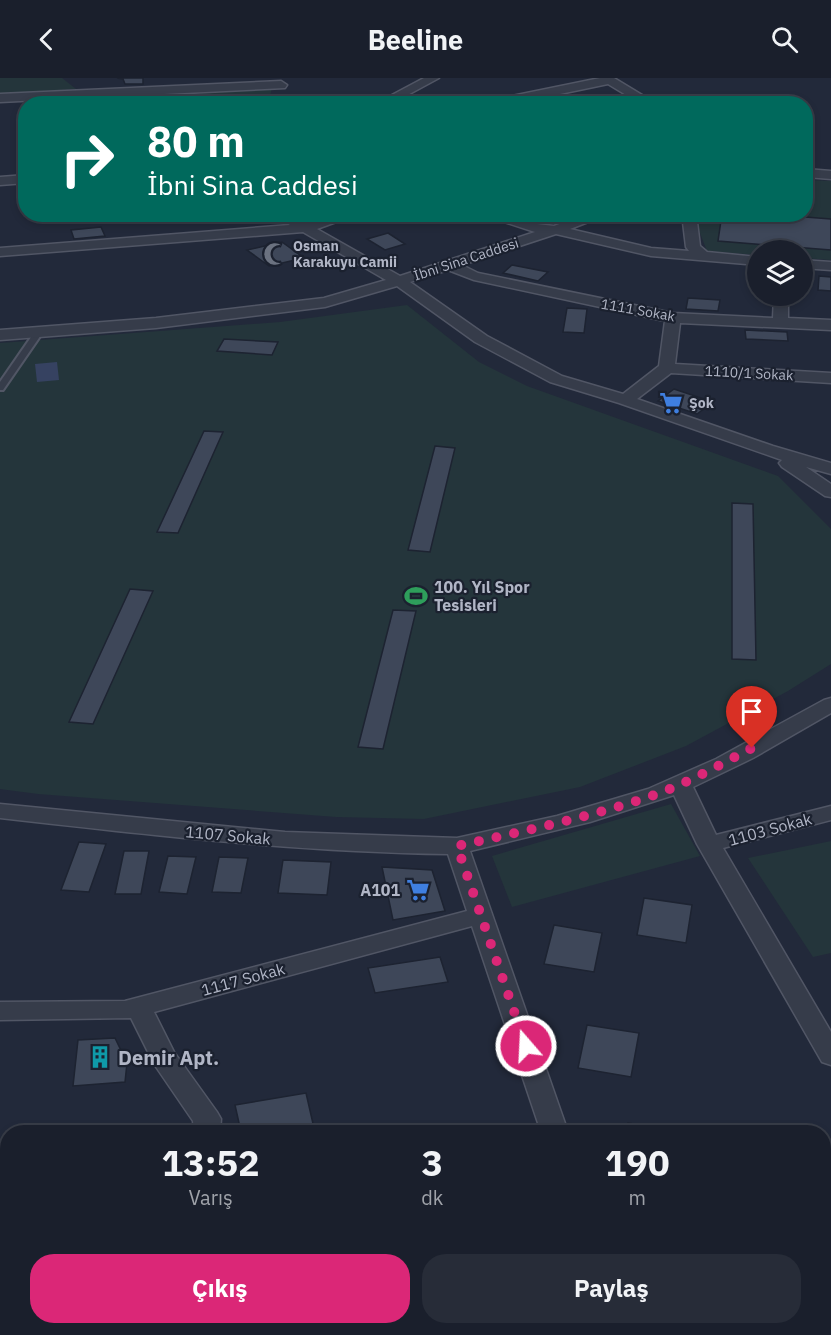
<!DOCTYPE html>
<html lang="tr">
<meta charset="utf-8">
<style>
:root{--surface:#1a1f2c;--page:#272c38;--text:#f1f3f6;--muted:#9fa2a9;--line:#383d48;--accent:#db2777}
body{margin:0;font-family:"IBM Plex Sans",sans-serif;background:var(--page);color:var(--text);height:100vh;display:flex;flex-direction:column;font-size:22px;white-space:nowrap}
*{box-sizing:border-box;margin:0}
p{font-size:20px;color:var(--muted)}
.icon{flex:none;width:33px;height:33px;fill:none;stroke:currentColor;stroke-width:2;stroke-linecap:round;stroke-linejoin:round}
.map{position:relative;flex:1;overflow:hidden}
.side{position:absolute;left:0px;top:1047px;width:831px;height:210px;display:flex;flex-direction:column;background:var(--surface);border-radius:24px 24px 0 0;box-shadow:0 3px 9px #0003,0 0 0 2px var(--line)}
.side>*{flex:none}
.top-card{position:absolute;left:18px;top:18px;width:795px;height:126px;border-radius:24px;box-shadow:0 3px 9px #0003,0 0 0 2px var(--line);background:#00695c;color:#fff;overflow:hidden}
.tools{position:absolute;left:747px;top:162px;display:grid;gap:12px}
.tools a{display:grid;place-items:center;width:66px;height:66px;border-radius:50%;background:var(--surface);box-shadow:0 3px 9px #0003,0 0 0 2px var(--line);font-size:30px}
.pin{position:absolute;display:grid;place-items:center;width:51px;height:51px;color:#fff;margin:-62px -26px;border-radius:50% 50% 50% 0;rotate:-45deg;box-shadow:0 0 6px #0007}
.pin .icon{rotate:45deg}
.me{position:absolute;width:66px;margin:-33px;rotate:341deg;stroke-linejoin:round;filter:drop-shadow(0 0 4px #0008)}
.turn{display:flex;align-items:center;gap:21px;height:126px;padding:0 30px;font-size:27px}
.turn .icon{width:78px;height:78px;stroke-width:2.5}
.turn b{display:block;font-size:42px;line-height:51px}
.eta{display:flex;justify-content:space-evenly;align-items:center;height:102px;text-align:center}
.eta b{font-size:36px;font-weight:800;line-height:42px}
.action{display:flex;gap:12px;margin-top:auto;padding:12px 30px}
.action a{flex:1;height:69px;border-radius:24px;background:var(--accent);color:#fff;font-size:24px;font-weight:800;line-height:69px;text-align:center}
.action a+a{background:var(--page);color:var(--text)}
header{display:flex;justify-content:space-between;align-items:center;height:78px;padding:0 30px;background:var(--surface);font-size:27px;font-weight:800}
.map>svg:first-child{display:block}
.green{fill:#24353b}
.water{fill:#364261}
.building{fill:#3e4759;stroke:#1d2331;stroke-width:1.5}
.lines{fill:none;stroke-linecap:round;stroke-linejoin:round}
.service-casing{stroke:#515665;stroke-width:4}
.minor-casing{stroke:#515665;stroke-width:3}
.service{fill:#363c4a;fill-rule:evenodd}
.minor{fill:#363c4a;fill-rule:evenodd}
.route{stroke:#db2777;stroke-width:10;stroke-dasharray:0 18}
.labels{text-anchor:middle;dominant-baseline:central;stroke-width:4.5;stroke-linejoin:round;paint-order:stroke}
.far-poi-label{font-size:14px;font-weight:bold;fill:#b1b6c6;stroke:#1b212f;text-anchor:start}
.far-street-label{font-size:14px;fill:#b1b6c6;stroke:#1b212f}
.poi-label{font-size:16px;font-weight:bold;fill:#b1b6c6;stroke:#1b212f;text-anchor:start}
.street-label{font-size:16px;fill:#b1b6c6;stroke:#1b212f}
.near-poi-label{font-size:20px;font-weight:bold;fill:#b1b6c6;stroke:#1b212f;text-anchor:start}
</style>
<header><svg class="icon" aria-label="back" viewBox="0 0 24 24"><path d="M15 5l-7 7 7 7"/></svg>Beeline<svg class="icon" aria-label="search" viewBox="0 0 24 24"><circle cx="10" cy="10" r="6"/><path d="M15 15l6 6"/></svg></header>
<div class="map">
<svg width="831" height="1257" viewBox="0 0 831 1257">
<rect width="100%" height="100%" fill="#22293a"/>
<g class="green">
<polygon points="0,0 62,0 76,11 0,16"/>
<polygon points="268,9 272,10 268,25 211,25 200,15"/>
<polygon points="806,102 831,103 831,182 803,180 802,172 758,172 757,177 707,173 693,137 806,136"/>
<polygon points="407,227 479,284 527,308 778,398 831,451 831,586 788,613 686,668 580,709 424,741 336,739 38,716 0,711 0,265 280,244"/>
<polygon points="671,726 700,778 512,829 492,778"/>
<polygon points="831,763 831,875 813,879 748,780"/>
</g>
<polygon class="water" points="57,284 59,302 37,304 35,286"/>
<g class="building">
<polygon points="117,0 143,0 143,6 125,6 123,1"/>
<polygon points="70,136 101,136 101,140 70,143"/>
<polygon points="722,136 766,136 831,141 831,172 718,163"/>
<polygon points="101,149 105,158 74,161 71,152"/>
<polygon points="388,155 405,166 385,172 367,161"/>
<polygon points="282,164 304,180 269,188 247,172"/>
<polygon points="512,187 548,194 538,203 503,195"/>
<polygon points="819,198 831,199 831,213 818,212"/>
<polygon points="688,220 720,222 718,233 686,231"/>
<polygon points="567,230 587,231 584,255 563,254"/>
<polygon points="745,252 787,254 788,263 746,261"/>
<polygon points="224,261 278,264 272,277 217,273"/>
<polygon points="674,311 713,324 697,336 658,323"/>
<polygon points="204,353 223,354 178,455 157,454"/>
<polygon points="435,368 455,370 430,474 408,472"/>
<polygon points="732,425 753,426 756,582 732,581"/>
<polygon points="130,511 153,513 93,646 69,644"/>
<polygon points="393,532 416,533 383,671 358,669"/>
<polygon points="79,764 106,766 89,814 61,812"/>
<polygon points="124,773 149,773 141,816 115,816"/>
<polygon points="168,778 196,779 187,816 159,814"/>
<polygon points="219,779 248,780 241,815 212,814"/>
<polygon points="283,782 331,784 327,817 278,815"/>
<polygon points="382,789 432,792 445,833 393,842"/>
<polygon points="644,820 692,827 686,865 637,857"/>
<polygon points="554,847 602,855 594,894 544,886"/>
<polygon points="440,879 448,904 375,915 368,890"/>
<polygon points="587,947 639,955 631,999 578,990"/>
<polygon points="115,960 127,985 125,1004 73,1008 78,962"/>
<polygon points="306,1015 314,1050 292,1054 241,1054 235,1027"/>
<polygon points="628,1045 681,1054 627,1054"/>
<polygon points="824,1132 831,1134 831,1187 824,1186"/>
<rect x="124" y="1250" width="37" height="7"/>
<polygon points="396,1250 438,1250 440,1257 398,1257"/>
<polygon points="481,1250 546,1250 548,1257 483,1257"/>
</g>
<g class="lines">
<g class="service-casing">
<polygon id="service" points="36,252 39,252 43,254 3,312 0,312 0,304"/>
</g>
<g class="minor-casing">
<g id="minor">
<polygon points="424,0 439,0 391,26 375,26"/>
<polygon points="600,0 614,0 657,26 641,26 608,6 512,26 486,26 492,22"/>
<polygon points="281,3 287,7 285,10 0,24 0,16"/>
<polygon points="806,91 831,93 831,101 806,99"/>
<polygon points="26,97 26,105 0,107 0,99"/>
<path d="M274 136H292L307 145 335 136H358L317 151 400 198 535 154 480 136H504L537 146 554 148 587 136H609L570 151 651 170 689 173 686 169 682 136H696L700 168 707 174 758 179V187L651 178 556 156 462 187 478 195 673 235 773 240 774 218H788V240L831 242V252L680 245 675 286 831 295V305L671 295 637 321 773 368 831 385V396L806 389 831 406V419L825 418 782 389 779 385 782 382 619 325 550 304 475 264 397 208 325 229 156 250 0 262V252L156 240 324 220 386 202 303 154 0 178V170L290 147ZM448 192 474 202 665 243 659 288 623 316 562 298 487 258 410 204Z"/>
<polygon points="802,182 831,184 831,192 802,190"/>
<path d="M831 620V635L753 680 693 709 716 757 831 728V742L723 770 831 954V987L822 984 697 766 674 717 590 744 470 773 568 1054H541L472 848 154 934 174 974 217 1034 221 1041 220 1054H194L193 1043 154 986 131 940 0 942V924L125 923 467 833 448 776C298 774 149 757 0 740V726L285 754 457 760 557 738 648 711 716 681 824 622Z"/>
<polygon points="0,1194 8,1194 8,1219 0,1220"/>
<polygon points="198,1250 228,1250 229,1257 199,1257"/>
<polygon points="604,1250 634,1250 636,1257 606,1257"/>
</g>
</g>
<use href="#service" class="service"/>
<use href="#minor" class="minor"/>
</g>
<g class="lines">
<path class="route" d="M526 968 457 768C524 753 592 739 657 716 690 704 721 686 752 670"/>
</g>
<defs>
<g id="mosque-bare" transform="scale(1.8)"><path d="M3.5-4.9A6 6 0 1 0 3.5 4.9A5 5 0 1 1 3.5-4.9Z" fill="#6b7280" stroke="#1b212f" stroke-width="2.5" paint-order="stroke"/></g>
<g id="supermarket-bare" transform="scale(1.8)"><path d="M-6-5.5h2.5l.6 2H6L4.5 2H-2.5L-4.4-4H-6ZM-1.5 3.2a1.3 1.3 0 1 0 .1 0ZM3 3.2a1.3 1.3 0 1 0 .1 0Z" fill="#3f7fe0" stroke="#1b212f" stroke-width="2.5" paint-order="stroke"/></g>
<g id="stadium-bare" transform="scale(1.8)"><path d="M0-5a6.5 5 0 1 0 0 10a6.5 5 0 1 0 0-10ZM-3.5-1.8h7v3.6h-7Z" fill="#2e9e5b" stroke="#1b212f" stroke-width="2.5" paint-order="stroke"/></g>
<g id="building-bare" transform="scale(1.8)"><path d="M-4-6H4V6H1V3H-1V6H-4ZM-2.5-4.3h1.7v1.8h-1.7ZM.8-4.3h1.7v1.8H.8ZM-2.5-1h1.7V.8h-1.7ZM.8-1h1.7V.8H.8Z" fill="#0f9aa8" stroke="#1b212f" stroke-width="2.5" paint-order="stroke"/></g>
</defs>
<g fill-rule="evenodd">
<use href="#mosque-bare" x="275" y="176"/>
<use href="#supermarket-bare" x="671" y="325"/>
<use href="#stadium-bare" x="416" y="518"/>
<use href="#supermarket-bare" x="418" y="812"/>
<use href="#building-bare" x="100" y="979"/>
</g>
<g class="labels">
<g class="far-poi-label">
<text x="293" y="168">Osman<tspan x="293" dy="16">Karakuyu Camii</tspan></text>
<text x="689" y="325">Şok</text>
</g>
<g class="far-street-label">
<text transform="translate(466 181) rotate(-18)">İbni Sina Caddesi</text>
<text transform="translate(638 232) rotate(10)">1111 Sokak</text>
<text transform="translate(749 295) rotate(3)">1110/1 Sokak</text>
</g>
<g class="poi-label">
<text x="434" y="509">100. Yıl Spor<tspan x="434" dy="18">Tesisleri</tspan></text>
<text x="400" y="812" text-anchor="end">A101</text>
</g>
<g class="street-label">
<text transform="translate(770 751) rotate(-15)">1103 Sokak</text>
<text transform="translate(228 757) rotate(5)">1107 Sokak</text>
<text transform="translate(243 901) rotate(-15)">1117 Sokak</text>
</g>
<g class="near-poi-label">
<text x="118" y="979">Demir Apt.</text>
</g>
</g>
</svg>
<div class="tools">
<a><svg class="icon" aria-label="layers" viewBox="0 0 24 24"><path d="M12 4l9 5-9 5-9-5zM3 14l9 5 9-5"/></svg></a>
</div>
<div class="pin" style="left:752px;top:670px;background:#d93025"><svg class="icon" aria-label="arrive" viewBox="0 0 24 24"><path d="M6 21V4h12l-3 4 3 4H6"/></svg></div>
<svg class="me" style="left:526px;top:968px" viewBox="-20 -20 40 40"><circle r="17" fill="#db2777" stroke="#fff" stroke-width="3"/><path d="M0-11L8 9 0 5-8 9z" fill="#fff"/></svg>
<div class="top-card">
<div class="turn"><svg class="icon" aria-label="right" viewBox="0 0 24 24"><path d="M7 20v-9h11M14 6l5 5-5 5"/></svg><div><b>80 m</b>İbni Sina Caddesi</div></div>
</div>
<section class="side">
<div class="eta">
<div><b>13:52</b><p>Varış</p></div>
<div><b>3</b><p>dk</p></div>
<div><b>190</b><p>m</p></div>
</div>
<div class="action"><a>Çıkış</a><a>Paylaş</a></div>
</section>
</div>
